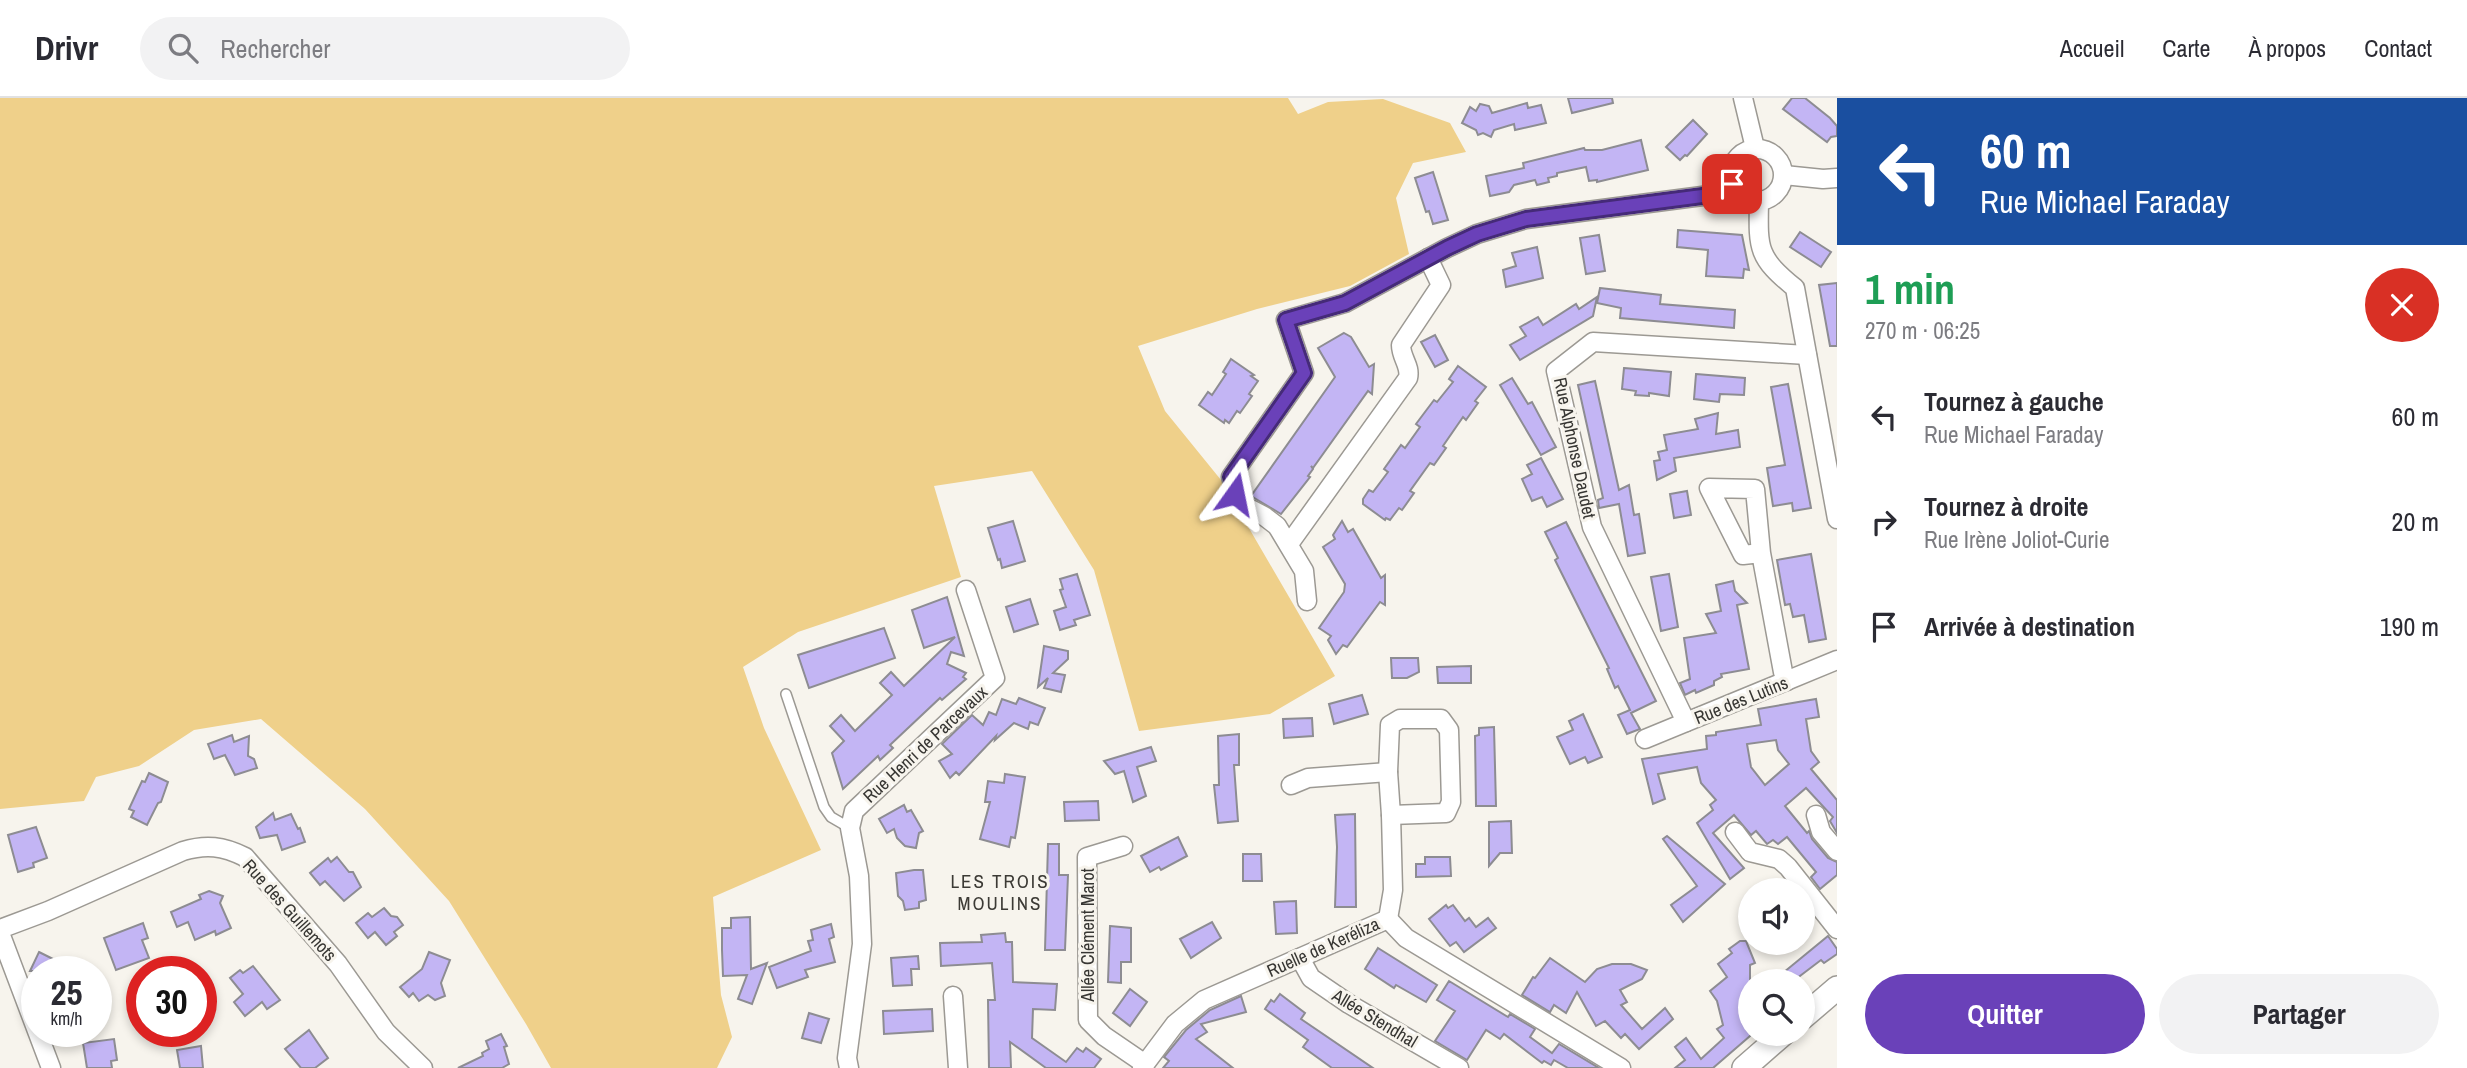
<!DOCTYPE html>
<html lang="fr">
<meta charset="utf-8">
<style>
:root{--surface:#fff;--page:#f2f2f3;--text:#2b2b33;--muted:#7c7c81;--line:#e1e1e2;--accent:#6a41b9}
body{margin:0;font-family:"Archivo Narrow",sans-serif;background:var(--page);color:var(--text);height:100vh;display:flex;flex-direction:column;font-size:26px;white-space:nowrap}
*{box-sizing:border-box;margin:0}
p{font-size:23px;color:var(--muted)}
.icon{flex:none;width:38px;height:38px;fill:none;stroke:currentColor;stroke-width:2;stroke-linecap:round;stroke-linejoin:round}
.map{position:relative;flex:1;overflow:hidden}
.side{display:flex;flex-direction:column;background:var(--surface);width:630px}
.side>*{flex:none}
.guide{background:#1a4fa0;color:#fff;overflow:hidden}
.tools{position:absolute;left:1738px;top:780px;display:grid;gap:14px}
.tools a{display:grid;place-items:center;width:77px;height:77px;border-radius:50%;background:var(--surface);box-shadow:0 4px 10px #0003;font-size:35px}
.speed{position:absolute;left:21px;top:858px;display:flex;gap:14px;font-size:35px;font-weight:700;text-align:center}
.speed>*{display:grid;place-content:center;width:91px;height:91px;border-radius:50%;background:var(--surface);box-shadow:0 4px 10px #0003;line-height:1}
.speed small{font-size:18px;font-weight:400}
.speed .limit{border:10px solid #d22;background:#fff;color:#111}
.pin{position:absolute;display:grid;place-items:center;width:60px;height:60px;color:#fff;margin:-30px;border-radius:14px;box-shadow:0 4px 10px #0006}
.me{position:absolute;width:77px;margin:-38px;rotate:12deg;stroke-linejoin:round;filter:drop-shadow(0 0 5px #0008)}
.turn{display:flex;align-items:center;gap:24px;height:147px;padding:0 28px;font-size:32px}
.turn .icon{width:91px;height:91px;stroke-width:2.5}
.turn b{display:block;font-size:49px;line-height:60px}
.round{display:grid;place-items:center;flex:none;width:74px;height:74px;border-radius:37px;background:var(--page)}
.headline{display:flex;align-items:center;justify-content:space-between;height:119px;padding:0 28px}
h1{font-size:42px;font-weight:800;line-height:52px;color:#1e9e55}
.button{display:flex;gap:14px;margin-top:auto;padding:14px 28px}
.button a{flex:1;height:80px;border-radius:42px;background:var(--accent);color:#fff;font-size:28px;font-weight:800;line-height:80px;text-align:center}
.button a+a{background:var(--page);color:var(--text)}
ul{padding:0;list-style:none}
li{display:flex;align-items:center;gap:21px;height:105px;padding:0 28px}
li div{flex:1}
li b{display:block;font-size:26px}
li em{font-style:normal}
header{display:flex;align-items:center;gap:42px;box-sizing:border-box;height:98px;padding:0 35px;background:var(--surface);border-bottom:2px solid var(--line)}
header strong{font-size:33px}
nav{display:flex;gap:38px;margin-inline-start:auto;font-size:24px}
.search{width:490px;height:63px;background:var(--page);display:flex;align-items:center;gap:18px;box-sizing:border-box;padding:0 24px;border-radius:38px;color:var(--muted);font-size:26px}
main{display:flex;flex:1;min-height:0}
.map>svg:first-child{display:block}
.green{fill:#efd08a}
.building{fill:#c3b5f4;stroke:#8d8c92;stroke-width:2;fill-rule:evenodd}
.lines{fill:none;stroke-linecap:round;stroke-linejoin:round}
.service-casing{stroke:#9c9993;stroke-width:12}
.minor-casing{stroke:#9c9993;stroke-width:21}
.tertiary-casing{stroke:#9c9993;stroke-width:26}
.service{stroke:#fff;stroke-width:9}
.minor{stroke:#fff;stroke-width:18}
.tertiary{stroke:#fff;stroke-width:23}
.route-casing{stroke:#452a78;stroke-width:18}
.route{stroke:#6a41b9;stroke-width:12}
.labels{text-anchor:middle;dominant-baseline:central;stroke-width:6;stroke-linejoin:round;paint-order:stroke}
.street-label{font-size:18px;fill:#373633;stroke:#f7f4ed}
.neighbourhood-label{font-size:19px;letter-spacing:2px;fill:#3c3a35;stroke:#f7f4ed}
</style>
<header>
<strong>Drivr</strong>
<div class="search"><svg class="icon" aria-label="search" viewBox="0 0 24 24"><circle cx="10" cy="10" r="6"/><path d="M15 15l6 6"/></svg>Rechercher</div>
<nav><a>Accueil</a><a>Carte</a><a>À propos</a><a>Contact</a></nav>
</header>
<main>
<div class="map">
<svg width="1837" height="970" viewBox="0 0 1837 970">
<rect width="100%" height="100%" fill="#f7f4ed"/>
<polygon class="green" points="0,0 1288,0 1298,16 1328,4 1383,1 1450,25 1466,54 1413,65 1396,100 1409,156 1350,188 1257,211 1138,248 1165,313 1221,382 1335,578 1270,616 1139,633 1094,472 1032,373 934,388 961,479 798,534 743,569 764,630 821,752 713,799 721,897 732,939 717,970 551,970 526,926 449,803 365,711 261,621 194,632 139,668 96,679 84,703 0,711"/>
<g class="building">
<polygon points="1568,0 1612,0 1613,5 1572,15"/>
<polygon points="1792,0 1805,0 1830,20 1837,28 1837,38 1831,39 1827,44 1783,11"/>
<polygon points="1527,5 1528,10 1541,7 1546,25 1515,32 1514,26 1494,32 1491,39 1483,35 1478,37 1476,32 1462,25 1470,9 1476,13 1480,6 1489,8 1492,15"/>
<polygon points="1693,22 1707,36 1687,58 1685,57 1680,62 1666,49"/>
<polygon points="1641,42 1648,72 1597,84 1597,82 1589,83 1586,69 1557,75 1557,78 1548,80 1549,84 1537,87 1535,82 1514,87 1509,94 1490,98 1486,78 1524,70 1523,65 1584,50 1585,52 1602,52"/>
<polygon points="1433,74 1448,122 1433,126 1429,113 1426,114 1415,80"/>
<polygon points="1678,132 1742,137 1749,172 1744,171 1743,180 1706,178 1708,152 1677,149"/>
<polygon points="1800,134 1831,154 1821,169 1790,149"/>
<polygon points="1599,137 1605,173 1586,176 1580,140"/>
<polygon points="1537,149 1543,180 1506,189 1503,172 1516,168 1512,155"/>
<polygon points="1837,185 1837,248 1830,248 1819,187"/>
<polygon points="1600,190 1661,197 1660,206 1735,212 1734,230 1620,220 1621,210 1597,205"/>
<polygon points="1597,199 1593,218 1520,262 1510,247 1526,238 1520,229 1538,219 1543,227 1576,206 1579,211"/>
<polygon points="1344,235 1351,239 1369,269 1374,266 1372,296 1368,293 1313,370 1311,368 1313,371 1308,378 1310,379 1281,416 1251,398 1335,279 1318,250"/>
<polygon points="1435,237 1448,262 1435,269 1421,244"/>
<polygon points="1231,261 1254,277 1251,278 1258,283 1249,296 1252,298 1240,315 1237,313 1229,325 1225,322 1224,325 1199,307 1208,294 1212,297 1226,276 1223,274"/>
<polygon points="1458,268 1486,289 1475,303 1478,305 1466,322 1463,319 1443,348 1446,350 1434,367 1430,365 1410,393 1414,395 1402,412 1399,410 1390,422 1386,420 1385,422 1363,406 1363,401 1369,392 1373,394 1388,374 1384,371 1401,347 1405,350 1420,329 1416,326 1434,302 1437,304 1453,284 1449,281"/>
<polygon points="1624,270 1671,274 1669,298 1649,295 1649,298 1635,297 1636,293 1622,291"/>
<polygon points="1696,276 1745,280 1744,297 1720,296 1719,304 1694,301"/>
<polygon points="1512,280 1528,306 1532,304 1556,349 1541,357 1500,287"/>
<polygon points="1595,283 1619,392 1629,387 1634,417 1639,416 1645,455 1628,458 1619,406 1599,410 1598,402 1603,400 1578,287"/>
<polygon points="1788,286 1811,410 1793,413 1792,405 1773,408 1767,370 1785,367 1771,289"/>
<polygon points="1718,315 1716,336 1738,332 1740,349 1674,360 1676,373 1657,382 1654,363 1660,362 1658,354 1667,352 1664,337 1698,331 1695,321"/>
<polygon points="1541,360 1563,401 1547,409 1542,399 1532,403 1522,381 1532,376 1527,367"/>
<polygon points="1687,393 1691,417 1674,420 1670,396"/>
<polygon points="1013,423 1025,463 1002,470 1000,461 998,462 988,430"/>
<polygon points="1342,423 1348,434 1353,431 1381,480 1385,477 1385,507 1380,504 1347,549 1343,547 1336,556 1328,542 1331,538 1319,530 1344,494 1345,486 1323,449 1335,441 1333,437"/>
<polygon points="1566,424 1656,603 1631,615 1640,631 1627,636 1618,617 1630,612 1618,588 1615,590 1607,571 1609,570 1555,462 1558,460 1545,434"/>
<polygon points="1811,456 1826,541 1809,544 1804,517 1793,519 1790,506 1785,507 1777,462"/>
<polygon points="1077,476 1090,517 1074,522 1076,527 1060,532 1054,513 1066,509 1060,492 1063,491 1060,481"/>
<polygon points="1669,476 1678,529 1661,533 1651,479"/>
<polygon points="1733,483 1735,493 1747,505 1737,507 1749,571 1721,576 1722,579 1714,583 1714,587 1696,595 1695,592 1685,597 1680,585 1690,581 1684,540 1716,535 1706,516 1721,513 1716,487"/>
<polygon points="947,499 964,558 951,554 947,566 966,575 963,579 966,581 942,602 940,600 890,647 893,650 880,662 878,658 843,691 832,655 844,643 830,628 841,617 855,633 892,597 880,585 891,574 904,588 955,539 924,550 912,512"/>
<polygon points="1030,501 1038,526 1014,534 1006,509"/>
<polygon points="884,530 895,560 809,590 798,557"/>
<polygon points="1044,548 1068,553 1068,561 1053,575 1065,577 1061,594 1044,590 1048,580 1038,589"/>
<polygon points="1391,560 1418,560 1419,574 1407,580 1392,580"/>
<polygon points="1471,568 1471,585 1438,585 1437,569"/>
<polygon points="1362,597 1368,616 1334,626 1329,606"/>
<polygon points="1019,600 1045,610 1038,627 1030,624 1028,631 1014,625 995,642 996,638 959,677 956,674 950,680 939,663 952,656 942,646 972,617 983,627 989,614 996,617 1002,601 1016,606"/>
<path d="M1816 601 1819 619 1806 621 1811 653 1819 664 1811 671 1837 702V735L1830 723 1833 719 1806 690 1785 708 1807 735 1809 733 1812 741 1828 760 1837 764V777L1820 791 1811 779 1816 774 1787 739 1778 746 1773 742 1767 746 1756 733 1751 737 1734 717 1713 735 1744 770 1730 781 1697 725 1713 712 1710 707 1716 702 1701 685 1697 669 1658 676 1665 701 1653 706 1642 661 1707 651 1706 638 1716 637V634L1761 627 1758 611ZM1776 642 1778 652 1789 666 1765 687 1751 669 1747 646Z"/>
<polygon points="1583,616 1602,659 1588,665 1585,659 1570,666 1557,639 1573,632 1569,623"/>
<polygon points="1312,620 1313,638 1284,640 1283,621"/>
<polygon points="1494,629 1496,708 1476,708 1475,638 1479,637 1479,630"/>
<polygon points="1239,636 1239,667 1234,667 1238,723 1218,725 1214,687 1219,687 1218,638"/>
<polygon points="232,637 234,644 249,638 248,658 254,661 257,670 235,677 225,657 214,661 208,646"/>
<polygon points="1151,649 1156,663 1137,669 1146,698 1133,704 1124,673 1115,676 1104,663"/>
<polygon points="149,675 168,684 161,704 158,705 147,727 131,719 134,713 129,711 142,683 145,684"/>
<polygon points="1005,676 1025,679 1017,729 1015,740 1011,739 1009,749 980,741 990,704 985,704 988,683 1004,685"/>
<polygon points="1098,703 1099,722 1065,723 1064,704"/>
<polygon points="904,707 907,714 911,712 923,733 919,735 916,750 905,748 897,740 894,731 887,735 879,721"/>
<polygon points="273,715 275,722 291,716 298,731 300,730 305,744 282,752 277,737 260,740 256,729"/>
<polygon points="1355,716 1356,809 1335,809 1337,749 1335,717"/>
<polygon points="1511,723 1512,755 1500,755 1489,768 1489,724"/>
<polygon points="36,729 47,760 33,765 34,769 18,774 8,737"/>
<polygon points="1667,738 1725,786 1683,824 1671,807 1697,788 1663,741"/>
<polygon points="1178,739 1187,758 1161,772 1159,769 1150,774 1141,758"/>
<polygon points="1048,746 1059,746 1059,777 1068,777 1065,852 1045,852"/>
<polygon points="1243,756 1261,756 1262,783 1243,783"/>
<polygon points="337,759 349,774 353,774 361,789 344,803 325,783 320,787 310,775 328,760 331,764"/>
<polygon points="1425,759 1450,759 1451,778 1416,779 1416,766 1425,766"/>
<polygon points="914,772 923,772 926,802 919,804 919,810 905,812 903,803 898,798 896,775"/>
<polygon points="209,793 223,798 220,805 231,830 216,837 215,833 195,842 188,824 177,829 171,814 201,801 199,797"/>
<polygon points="1296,803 1297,835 1276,836 1274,804"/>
<polygon points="1446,807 1448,810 1453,807 1465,823 1469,820 1476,829 1488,820 1496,830 1464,854 1456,844 1450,848 1429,821"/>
<polygon points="384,810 391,818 397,819 403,827 394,834 397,838 386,847 375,834 368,840 356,825 368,815 372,819"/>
<polygon points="750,819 751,871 767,865 752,906 738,901 747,877 723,878 722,852 722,830 731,830 731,820"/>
<polygon points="1212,824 1221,840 1191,860 1180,841"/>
<polygon points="143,825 148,840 142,842 149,860 116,872 104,840"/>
<polygon points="831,826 834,839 829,841 835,864 805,872 808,879 777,890 769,869 811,853 808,843 813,842 811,832"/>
<polygon points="1110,828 1131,830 1131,864 1121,864 1121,885 1108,884"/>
<polygon points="1005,835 1006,844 1012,844 1013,884 1057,886 1055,912 1033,911 1032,940 1066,964 1077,950 1083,954 1086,950 1101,961 1094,970 1046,970 1010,944 1011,970 989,970 988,902 995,902 992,865 941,868 940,845 982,844 981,837"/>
<polygon points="1828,838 1837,851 1837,856 1824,865 1821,862 1792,884 1772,884"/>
<polygon points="1740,843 1746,843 1755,865 1750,867 1750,938 1713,970 1675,970 1685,962 1675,949 1686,940 1701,961 1724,940 1717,931 1723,927 1717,903 1710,893 1727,879 1718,866 1732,855 1729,851"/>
<polygon points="1378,850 1437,887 1426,904 1396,887 1394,890 1365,871"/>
<polygon points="39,854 77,873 30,873"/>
<polygon points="429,854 450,862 441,885 445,898 435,902 428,897 419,903 413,895 409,899 400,889 422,871"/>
<polygon points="918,858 919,871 911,871 912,887 893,888 891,860"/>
<polygon points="1550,860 1585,884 1597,871 1612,866 1631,866 1647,872 1642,881 1620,892 1627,904 1621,907 1642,931 1665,910 1673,921 1639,951 1625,936 1621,940 1605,923 1596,928 1577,894 1566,915 1554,907 1550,914 1522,897 1533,879 1535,880"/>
<polygon points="253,868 280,902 267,911 262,904 245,918 234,904 243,896 230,880 240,872 243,875"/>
<polygon points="1449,883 1508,919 1510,916 1535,931 1530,939 1552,955 1559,946 1599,970 1568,970 1554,962 1551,967 1544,963 1542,965 1504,936 1500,941 1486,932 1467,962 1435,943 1455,913 1437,902"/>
<polygon points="1130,891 1147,904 1130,928 1113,915"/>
<polygon points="1280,896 1305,915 1301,921 1373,970 1332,970 1303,949 1308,942 1265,911 1271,902 1274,904"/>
<polygon points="1241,898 1246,914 1201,926 1207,934 1196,941 1233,970 1163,970 1169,963 1164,959 1186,932 1210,912"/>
<polygon points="932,911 933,933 884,936 883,913"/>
<polygon points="809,915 829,921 821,945 802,940"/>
<polygon points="309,932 328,960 315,970 301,970 285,951"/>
<polygon points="501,936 507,948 504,949 509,966 502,970 458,970 483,958 482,955 489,951 486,943"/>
<polygon points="114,941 117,962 111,963 112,970 87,970 83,945"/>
<polygon points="201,948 203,970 180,970 177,952"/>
</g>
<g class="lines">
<g class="service-casing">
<polyline id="service" points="786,596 824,709 831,719 850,730"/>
</g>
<g class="minor-casing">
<g id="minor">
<polyline points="1743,0 1755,50"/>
<circle cx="1757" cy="77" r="26"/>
<polyline points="1784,77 1823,81 1837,80"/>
<path d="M1759 103C1758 151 1757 159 1795 190L1837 421"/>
<path d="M1289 446 1408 280C1411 268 1401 260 1401 247L1441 187 1428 160"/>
<polyline points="1761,455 1743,457 1709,390 1755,391 1761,455 1783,574 1787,583"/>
<polyline points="1307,503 1304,473 1277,428 1264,418 1239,405 1231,379 1304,275 1286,222 1345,205 1447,150 1477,136 1526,121 1710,97 1732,86"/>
<polygon points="1400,621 1441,621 1449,632 1451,704 1446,715 1391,717 1388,674 1390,627"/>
<polyline points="1686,624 1592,429 1556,273 1593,244 1807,257"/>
<polyline points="1645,641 1837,562"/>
<polyline points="1291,687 1308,680 1388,674"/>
<polyline points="1816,717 1821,734 1837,753"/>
<polyline points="1735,734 1750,754 1779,761 1788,769 1837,831"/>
<polyline points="1123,748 1087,759 1088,922 1104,938 1145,966"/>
<polyline points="1388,821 1406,840 1621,970"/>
<polyline points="1388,821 1393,792 1391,717"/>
<path d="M0 831 48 813 183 753C206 746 223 748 245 759L338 866 386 934 423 970"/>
<polyline points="0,835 51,970"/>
<polyline points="1300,860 1311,880 1349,906 1459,970"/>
<polyline points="953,898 958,970"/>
<polyline points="849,970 847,960 862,846 859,778 850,730 854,713 995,580 966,492"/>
<polyline points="1142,970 1175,926 1204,902 1388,821"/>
</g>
</g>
<g class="tertiary-casing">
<g id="tertiary">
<polyline points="1802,920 1837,890"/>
<polyline points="1744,970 1783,936"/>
</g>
</g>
<use href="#service" class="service"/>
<use href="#minor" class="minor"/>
<use href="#tertiary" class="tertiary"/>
</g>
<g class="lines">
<g class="route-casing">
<polyline id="route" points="1235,396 1231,379 1304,275 1286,222 1345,205 1447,150 1477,136 1526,121 1710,97 1732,86"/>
</g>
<use href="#route" class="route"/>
</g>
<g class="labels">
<g class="street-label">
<text transform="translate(1575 350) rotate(78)">Rue Alphonse Daudet</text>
<text transform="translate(1741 602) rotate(-22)">Rue des Lutins</text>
<text transform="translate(925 646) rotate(-43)">Rue Henri de Parcevaux</text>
<text transform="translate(290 812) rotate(48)">Rue des Guillemots</text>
<text transform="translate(1087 837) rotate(-90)">Allée Clément Marot</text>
<text transform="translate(1323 849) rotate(-24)">Ruelle de Keréliza</text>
<text transform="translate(1375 920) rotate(31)">Allée Stendhal</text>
</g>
<g class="neighbourhood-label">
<text x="1000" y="783">LES TROIS<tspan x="1000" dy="22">MOULINS</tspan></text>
</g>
</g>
</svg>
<div class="tools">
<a><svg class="icon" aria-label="sound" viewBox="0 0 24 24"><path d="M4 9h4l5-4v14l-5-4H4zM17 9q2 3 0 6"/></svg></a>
<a><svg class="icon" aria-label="search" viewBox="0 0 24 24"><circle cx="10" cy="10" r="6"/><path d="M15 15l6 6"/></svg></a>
</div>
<div class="speed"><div>25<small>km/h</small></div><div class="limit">30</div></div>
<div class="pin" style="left:1732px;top:86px;background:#d93025"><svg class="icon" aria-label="arrive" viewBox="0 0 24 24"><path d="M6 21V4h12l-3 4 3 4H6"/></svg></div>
<svg class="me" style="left:1235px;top:396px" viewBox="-20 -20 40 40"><path d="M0-17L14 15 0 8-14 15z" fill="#6a41b9" stroke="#fff" stroke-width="4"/></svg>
</div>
<section class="side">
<div class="guide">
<div class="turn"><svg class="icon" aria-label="left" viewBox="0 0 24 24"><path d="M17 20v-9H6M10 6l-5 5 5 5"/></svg><div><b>60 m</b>Rue Michael Faraday</div></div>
</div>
<div class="headline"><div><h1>1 min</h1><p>270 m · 06:25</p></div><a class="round" style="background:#d93025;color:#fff"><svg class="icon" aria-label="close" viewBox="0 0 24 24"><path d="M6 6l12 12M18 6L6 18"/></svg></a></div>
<ul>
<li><svg class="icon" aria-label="left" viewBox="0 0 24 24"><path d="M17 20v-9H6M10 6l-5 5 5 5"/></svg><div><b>Tournez à gauche</b><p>Rue Michael Faraday</p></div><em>60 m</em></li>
<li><svg class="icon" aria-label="right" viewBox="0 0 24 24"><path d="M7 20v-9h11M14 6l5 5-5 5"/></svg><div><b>Tournez à droite</b><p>Rue Irène Joliot-Curie</p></div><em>20 m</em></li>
<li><svg class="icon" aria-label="arrive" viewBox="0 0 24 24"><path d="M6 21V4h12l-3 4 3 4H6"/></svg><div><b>Arrivée à destination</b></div><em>190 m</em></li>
</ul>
<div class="button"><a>Quitter</a><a>Partager</a></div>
</section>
</main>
